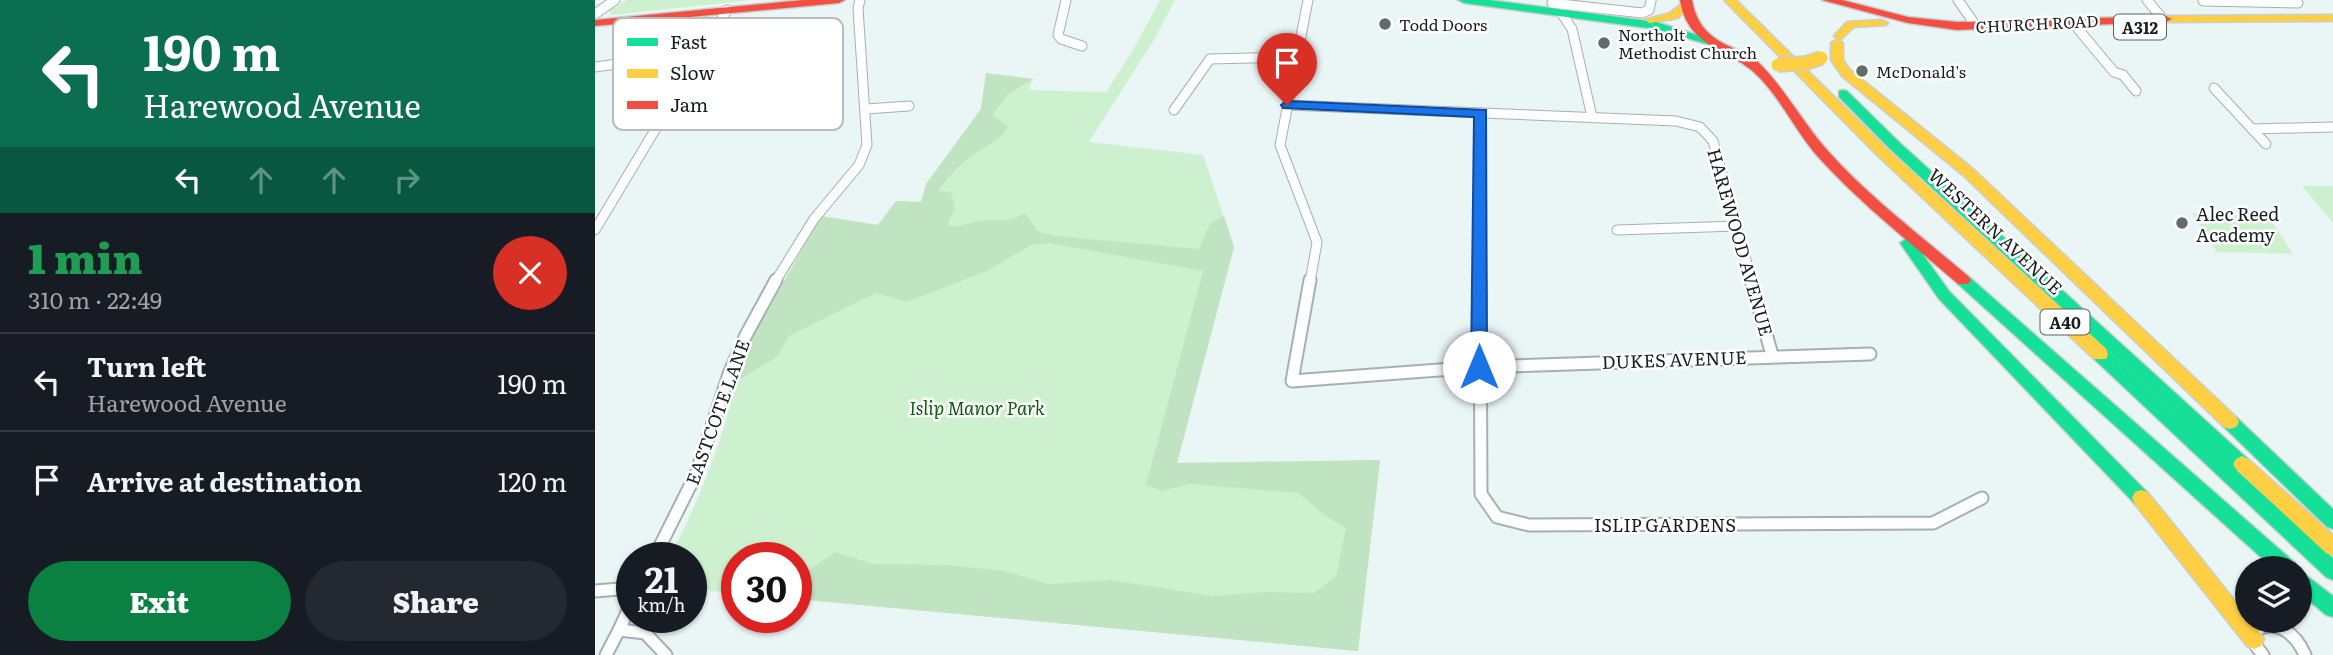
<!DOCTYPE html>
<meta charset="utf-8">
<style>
:root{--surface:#171b24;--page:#242831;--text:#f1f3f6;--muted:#9ea1a6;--line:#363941;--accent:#0b8043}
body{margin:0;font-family:Literata,serif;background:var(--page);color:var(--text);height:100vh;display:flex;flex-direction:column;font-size:26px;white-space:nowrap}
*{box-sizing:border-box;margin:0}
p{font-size:23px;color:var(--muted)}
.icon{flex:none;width:38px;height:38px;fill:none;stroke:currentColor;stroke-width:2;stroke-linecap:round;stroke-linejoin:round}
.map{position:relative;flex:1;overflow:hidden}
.drawer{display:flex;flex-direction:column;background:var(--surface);width:595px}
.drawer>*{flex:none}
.hud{background:#0b6e4f;color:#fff;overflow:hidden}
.fabs{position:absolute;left:1640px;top:556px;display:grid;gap:14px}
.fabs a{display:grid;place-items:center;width:77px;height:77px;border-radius:50%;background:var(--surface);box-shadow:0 2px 5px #0004;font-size:35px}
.speed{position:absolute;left:21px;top:542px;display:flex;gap:14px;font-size:35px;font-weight:700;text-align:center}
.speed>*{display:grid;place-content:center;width:91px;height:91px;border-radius:50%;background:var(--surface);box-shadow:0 2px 5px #0004;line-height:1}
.speed small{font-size:18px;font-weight:400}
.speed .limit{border:10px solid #d22;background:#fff;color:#111}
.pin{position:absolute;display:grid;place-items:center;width:60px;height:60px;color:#fff;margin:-72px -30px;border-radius:50% 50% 50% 0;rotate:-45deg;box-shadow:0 0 7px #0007}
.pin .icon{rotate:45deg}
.me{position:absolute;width:77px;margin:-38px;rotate:0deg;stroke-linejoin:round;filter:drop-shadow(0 0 5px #0008)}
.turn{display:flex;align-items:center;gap:24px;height:147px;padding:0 28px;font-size:32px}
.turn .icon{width:91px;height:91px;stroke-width:2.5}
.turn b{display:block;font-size:49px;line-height:60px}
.lanes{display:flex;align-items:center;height:66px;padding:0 28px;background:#0003;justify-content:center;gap:35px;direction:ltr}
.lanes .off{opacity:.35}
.round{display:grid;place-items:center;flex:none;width:74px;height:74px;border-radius:37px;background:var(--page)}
.head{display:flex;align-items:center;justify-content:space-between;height:119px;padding:0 28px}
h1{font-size:42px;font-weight:800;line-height:52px;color:#1e9e55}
.cta{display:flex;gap:14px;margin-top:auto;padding:14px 28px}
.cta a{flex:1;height:80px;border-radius:42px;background:var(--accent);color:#fff;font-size:28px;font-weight:800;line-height:80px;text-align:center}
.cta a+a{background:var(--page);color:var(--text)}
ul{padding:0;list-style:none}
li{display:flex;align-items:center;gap:21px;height:98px;padding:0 28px;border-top:2px solid var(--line)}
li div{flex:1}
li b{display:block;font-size:26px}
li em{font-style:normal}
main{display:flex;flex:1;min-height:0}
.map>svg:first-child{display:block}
.green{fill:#cdf1cf}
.forest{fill:#c0e4c2}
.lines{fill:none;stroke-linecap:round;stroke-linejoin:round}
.street-far1-casing{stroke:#a7b0b0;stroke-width:11}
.street-casing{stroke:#a7b0b0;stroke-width:15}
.fast-casing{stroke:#cacece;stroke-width:3}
.slow-casing{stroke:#cacece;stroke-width:3}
.jam-casing{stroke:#cacece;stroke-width:3}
.street-far1{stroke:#fcfefe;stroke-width:9}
.street{stroke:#fcfefe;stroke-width:11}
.fast{fill:#16e098;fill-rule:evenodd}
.slow{fill:#ffcf43;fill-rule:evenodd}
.jam{fill:#f24e42;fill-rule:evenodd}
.slow-bridge-casing{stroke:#cacece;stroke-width:16;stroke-linecap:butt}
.slow-bridge{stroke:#ffcf43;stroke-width:13}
.route{fill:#1a73e8;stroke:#114b97;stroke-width:2}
.poi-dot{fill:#626a6a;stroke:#fff;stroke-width:2.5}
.labels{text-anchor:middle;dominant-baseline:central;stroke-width:5;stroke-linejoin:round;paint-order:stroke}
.far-street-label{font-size:16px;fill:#181f1f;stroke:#fff}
.far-poi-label{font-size:16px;fill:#181f1f;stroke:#fff;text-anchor:start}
.shield{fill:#fff;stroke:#5d6262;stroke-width:2}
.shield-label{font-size:16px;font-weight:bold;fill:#181f1f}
.poi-label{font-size:18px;fill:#181f1f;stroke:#fff;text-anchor:start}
.street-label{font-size:18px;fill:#181f1f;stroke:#fff}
.park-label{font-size:18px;font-style:italic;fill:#095d08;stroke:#fff}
.key{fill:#fff;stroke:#babcbc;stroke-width:2}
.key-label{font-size:19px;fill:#181f1f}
</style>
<main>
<section class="drawer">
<div class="hud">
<div class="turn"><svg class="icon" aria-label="left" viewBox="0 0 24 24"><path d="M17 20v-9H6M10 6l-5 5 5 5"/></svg><div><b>190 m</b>Harewood Avenue</div></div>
<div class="lanes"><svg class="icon" aria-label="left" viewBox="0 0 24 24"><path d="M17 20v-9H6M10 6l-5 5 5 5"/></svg><svg class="icon off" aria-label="ahead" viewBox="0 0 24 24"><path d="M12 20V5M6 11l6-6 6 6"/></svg><svg class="icon off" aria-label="ahead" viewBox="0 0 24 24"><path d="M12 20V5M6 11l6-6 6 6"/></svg><svg class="icon off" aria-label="right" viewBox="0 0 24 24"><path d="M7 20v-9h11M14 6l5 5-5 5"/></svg></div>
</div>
<div class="head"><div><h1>1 min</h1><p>310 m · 22:49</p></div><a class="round" style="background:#d93025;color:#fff"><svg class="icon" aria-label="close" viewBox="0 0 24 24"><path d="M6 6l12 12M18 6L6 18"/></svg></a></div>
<ul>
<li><svg class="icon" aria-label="left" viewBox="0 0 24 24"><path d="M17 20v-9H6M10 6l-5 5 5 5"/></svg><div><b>Turn left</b><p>Harewood Avenue</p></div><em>190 m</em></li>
<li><svg class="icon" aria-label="arrive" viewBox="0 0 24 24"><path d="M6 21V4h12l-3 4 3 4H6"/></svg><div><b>Arrive at destination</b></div><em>120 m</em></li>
</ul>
<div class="cta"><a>Exit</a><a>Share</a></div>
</section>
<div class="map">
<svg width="1738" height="655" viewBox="0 0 1738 655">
<rect width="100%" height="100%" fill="#eaf5f5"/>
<g class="green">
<polygon points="32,0 157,0 17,15 14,11"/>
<path d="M565 0H580L560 38 494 142 608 155 639 247 582 463 785 460 763 651 201 599V558H142V593L96 589V558H74C96 517 114 474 128 430 134 413 136 394 142 378 165 321 197 269 226 216L283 225 301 201 326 202 331 184 386 109 391 73 438 79 434 90 511 92 537 52Z"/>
<polygon points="1707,186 1738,186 1738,223"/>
<polygon points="1597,213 1674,217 1698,254 1622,252"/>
</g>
<path class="forest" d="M391 73 438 79 414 93 397 115 413 126C406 141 392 145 379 154 365 164 353 177 343 191L356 192 360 208 352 225C366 229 372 222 386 221 409 218 406 225 430 213L443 232 460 236 604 249 615 223 629 216 639 247 582 463 785 460 763 651 201 599V579L240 552 278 564 354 565 409 571 453 584 516 580 617 596 672 592 719 593 741 576 751 528 728 514 704 493 595 484 567 491 551 485 608 271 454 243 436 245 392 271 312 302 281 293 194 336 182 357 140 382 162 328 226 216 283 225 301 201 326 202 331 184 386 109Z"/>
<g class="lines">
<g class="street-far1-casing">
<g id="street-far1">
<polyline points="471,0 463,35 466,39 487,46"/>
<polyline points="713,0 685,145 722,242 715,282"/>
<polyline points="1363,0 1381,26"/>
<polyline points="1552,0 1567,18"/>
<polyline points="1608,1 1703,3"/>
<polyline points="957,3 1047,13 1054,10 1056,1"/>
<polyline points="0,14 20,0"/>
<polyline points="967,14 977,29 997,117"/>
<polyline points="1483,29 1519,72 1528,75 1541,91"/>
<polyline points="0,67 107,52"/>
<polyline points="1619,88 1671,144"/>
<polyline points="692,105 1081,121 1105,127 1118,141 1157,282"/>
<polyline points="271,109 314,106"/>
<polyline points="579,110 615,59 701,57"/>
<polyline points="1657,129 1738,127"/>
<polyline points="0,230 132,10"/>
<polyline points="1022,230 1142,226"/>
<polyline points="180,282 219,219 264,165 272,145 263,8 265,0"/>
<polyline points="885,282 886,113"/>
</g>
</g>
<g class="street-casing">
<g id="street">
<polyline points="715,280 697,381 884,367 1275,354"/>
<polyline points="885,280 886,494 902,517 934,525 1338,523 1387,498"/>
<polyline points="1156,280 1177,355"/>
<polyline points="59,558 101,474 134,374 151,335 181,280"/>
<polyline points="0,591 37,588"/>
<polyline points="37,602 24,630 50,633 71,655"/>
<polyline points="11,655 24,630"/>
<path d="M1668 655 1661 646 1659 632C1680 616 1701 634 1710 655"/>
</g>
</g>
<g class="fast-casing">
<g id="fast">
<polygon points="863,0 894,0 1061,22 1125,42 1119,46 1060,29 869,3"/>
<polygon points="1248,90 1252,91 1304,142 1653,459 1656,464 1653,469 1647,472 1641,470 1738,558 1738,580 1731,577 1499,359 1497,354 1499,349 1511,349 1602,433 1294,148 1244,97 1244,91"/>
<polygon points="1312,238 1317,239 1354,291 1552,492 1555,498 1552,504 1546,506 1540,504 1344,299 1305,243"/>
<polygon points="1368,274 1373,276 1700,563 1702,569 1679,569 1363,284 1360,280 1363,276"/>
<polygon points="1635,415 1641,417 1738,509 1738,529 1732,527 1629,427 1626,422 1629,417"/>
<polygon points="1704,570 1738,596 1738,617 1731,615 1704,592"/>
</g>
</g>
<g class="slow-casing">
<g id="slow">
<polygon points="1129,0 1141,0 1290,147 1511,349 1513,354 1511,359 1499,359 1280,153"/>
<polygon points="1090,1 1096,4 1083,18 1055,23 1049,20 1075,13"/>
<polygon points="1738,15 1738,21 1571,22 1565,19 1571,16"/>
<polygon points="1287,20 1293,23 1291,25 1259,27 1245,40 1239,36 1252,22"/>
<polygon points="1242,39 1248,43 1248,60 1255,70 1378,169 1641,417 1644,422 1641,427 1635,429 1629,427 1368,175 1247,76 1236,60 1236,43"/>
<polygon points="1647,456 1653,459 1738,535 1738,556 1731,553 1641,469 1638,464 1641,459"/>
<polygon points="1546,490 1552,492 1567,510 1652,616 1652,621 1657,621 1669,639 1666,646 1659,649 1652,646 1540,504 1537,498 1540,492"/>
</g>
</g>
<g class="jam-casing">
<g id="jam">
<polygon points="208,0 250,0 244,3 0,26 0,20"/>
<path d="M1085 0H1097C1103 37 1131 46 1162 57L1163 62C1190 88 1207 122 1233 151 1274 197 1326 236 1373 276L1376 280 1373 284H1363C1316 243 1267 205 1225 159 1202 134 1188 102 1165 78 1136 47 1093 50 1085 0Z"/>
<polygon points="1227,0 1247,0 1313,17 1362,22 1571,16 1577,19 1571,22 1362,30 1313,23"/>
</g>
</g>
<use href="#street-far1" class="street-far1"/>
<use href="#street" class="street"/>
<use href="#fast" class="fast"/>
<use href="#slow" class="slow"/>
<use href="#jam" class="jam"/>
<g class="slow-bridge-casing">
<polyline id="slow-bridge" points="1183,65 1211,63 1226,58"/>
</g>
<use href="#slow-bridge" class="slow-bridge"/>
</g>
<polygon class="route" points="692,101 891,110 892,367 890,372 878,372 876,367 879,117 688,108 686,105"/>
<g class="poi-dot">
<circle cx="790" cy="24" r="7"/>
<circle cx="1009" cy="43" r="7"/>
<circle cx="1267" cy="71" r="7"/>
<circle cx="1587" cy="223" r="7"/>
</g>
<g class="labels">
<g class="far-street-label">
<text transform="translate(1442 23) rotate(-3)">CHURCH ROAD</text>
</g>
<g class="far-poi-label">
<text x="804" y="24">Todd Doors</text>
<text x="1023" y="34">Northolt<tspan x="1023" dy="18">Methodist Church</tspan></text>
<text x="1281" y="71">McDonald's</text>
</g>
<g class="shield">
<rect x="1519" y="14.5" width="52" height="25" rx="5"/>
<rect x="1445.5" y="309.5" width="49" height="25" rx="5"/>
</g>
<g class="shield-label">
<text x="1545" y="27">A312</text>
<text x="1470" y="322">A40</text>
</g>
<g class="poi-label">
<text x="1601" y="213">Alec Reed<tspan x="1601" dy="21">Academy</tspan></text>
</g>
<g class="street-label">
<text transform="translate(1401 231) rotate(43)">WESTERN AVENUE</text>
<text transform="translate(1146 242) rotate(74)">HAREWOOD AVENUE</text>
<text transform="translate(1079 359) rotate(-2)">DUKES AVENUE</text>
<text transform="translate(122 412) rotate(-70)">EASTCOTE LANE</text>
<text x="1070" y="524">ISLIP GARDENS</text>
</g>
<g class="park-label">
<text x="382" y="407">Islip Manor Park</text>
</g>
</g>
<rect x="18" y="18" width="230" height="112" rx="10" class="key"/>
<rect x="32" y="38" width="31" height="8" fill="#16e098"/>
<rect x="32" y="69" width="31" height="9" fill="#ffcf43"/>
<rect x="32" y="101" width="31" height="8" fill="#f24e42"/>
<g class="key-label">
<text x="75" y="49">Fast</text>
<text x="75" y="80">Slow</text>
<text x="75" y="112">Jam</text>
</g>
</svg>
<div class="fabs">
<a><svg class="icon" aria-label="layers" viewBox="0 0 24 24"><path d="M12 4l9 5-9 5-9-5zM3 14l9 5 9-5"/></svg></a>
</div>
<div class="speed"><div>21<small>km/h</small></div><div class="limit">30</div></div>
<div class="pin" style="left:692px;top:105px;background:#d93025"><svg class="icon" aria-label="arrive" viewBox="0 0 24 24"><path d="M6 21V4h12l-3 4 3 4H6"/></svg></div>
<svg class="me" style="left:884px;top:367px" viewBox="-20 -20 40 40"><circle r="19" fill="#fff"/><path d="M0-13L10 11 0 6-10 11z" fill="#1a73e8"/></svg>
</div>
</main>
